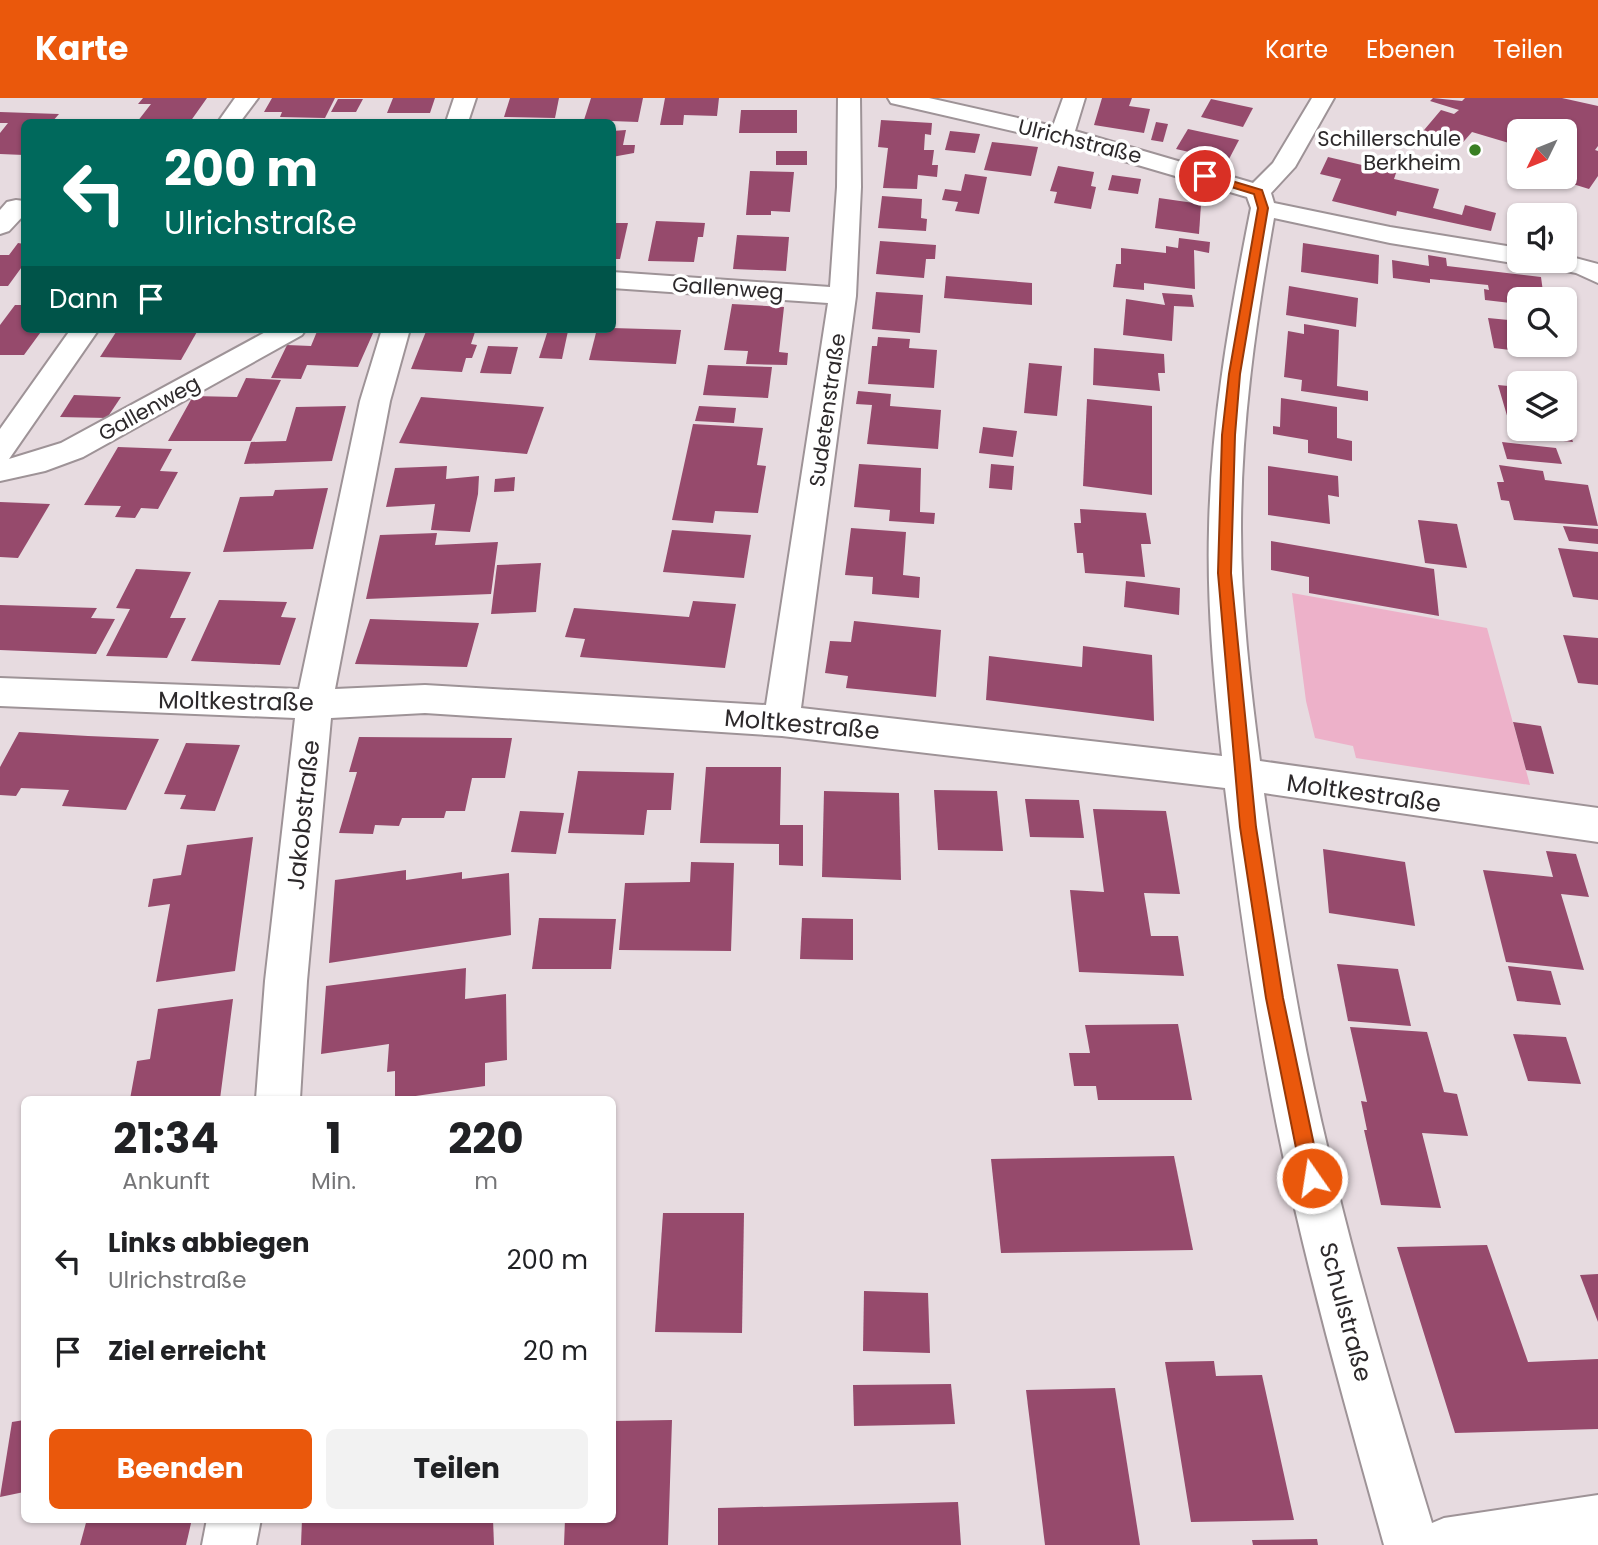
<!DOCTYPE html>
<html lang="de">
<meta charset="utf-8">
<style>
:root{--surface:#fff;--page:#f2f2f2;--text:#202124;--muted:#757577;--accent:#ea580c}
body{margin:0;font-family:Poppins,sans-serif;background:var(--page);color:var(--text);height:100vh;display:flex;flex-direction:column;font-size:26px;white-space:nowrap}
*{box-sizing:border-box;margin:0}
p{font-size:23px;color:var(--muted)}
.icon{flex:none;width:38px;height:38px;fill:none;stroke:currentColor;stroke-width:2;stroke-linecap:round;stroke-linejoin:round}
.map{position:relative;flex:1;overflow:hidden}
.drawer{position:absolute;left:21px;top:998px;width:595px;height:427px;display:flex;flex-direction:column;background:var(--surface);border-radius:10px;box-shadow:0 2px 5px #0004}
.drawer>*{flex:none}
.banner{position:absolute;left:21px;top:21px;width:595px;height:214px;border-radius:10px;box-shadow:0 2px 5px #0004;background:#00695c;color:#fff;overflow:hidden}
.needle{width:46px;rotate:227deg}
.controls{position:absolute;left:1507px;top:21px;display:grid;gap:14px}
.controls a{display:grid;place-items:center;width:70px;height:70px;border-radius:10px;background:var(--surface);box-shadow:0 2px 5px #0004;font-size:35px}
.pin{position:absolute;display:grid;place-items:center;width:60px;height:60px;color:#fff;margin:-30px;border:4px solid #fff;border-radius:50%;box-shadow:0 2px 7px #0007}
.me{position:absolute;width:77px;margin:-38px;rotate:347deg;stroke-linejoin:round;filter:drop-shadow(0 0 5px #0008)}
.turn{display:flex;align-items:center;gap:24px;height:147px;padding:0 28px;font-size:32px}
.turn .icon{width:91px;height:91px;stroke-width:2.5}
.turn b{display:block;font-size:49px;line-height:60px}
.then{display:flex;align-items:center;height:66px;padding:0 28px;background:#0003;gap:14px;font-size:26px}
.eta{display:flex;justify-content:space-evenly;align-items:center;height:119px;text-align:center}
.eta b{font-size:42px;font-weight:700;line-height:49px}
.action{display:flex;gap:14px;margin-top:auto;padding:14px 28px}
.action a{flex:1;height:80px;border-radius:10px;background:var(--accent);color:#fff;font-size:28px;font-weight:700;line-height:80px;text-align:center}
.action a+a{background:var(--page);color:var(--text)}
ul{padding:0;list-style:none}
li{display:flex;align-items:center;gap:21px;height:91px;padding:0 28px}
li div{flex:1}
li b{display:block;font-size:26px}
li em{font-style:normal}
header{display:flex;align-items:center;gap:42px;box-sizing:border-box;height:98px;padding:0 35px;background:var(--accent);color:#fff}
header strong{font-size:33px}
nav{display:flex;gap:38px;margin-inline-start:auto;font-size:24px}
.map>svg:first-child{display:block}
.green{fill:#edb1c9}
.building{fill:#964a6c}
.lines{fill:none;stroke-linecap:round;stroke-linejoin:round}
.street-casing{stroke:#9e9397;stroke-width:4}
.street{fill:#fff;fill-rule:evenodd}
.route{fill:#ea580c;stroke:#983908;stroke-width:2}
.poi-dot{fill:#397f23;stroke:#fff;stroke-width:2.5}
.labels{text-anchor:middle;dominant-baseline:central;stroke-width:7;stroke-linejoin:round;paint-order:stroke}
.far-poi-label{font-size:21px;fill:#2d292b;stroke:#fff;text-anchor:end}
.far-street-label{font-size:21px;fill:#2d292b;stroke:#fff}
.street-label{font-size:24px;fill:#2d292b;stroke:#fff}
</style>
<header>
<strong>Karte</strong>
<nav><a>Karte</a><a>Ebenen</a><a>Teilen</a></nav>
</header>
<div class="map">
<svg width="1598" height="1447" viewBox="0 0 1598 1447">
<rect width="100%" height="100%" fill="#e7dbe0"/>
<polygon class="green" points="1292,495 1487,530 1530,687 1356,660 1353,648 1315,640 1306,603"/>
<g class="building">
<polygon points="143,0 207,0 190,24 137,24 151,6 138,6"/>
<polygon points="272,0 335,0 325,20 280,19 282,14 264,14"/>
<polygon points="393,0 435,0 430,15 387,15"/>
<polygon points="510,0 559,0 555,20 504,19"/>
<polygon points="591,0 643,0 638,24 584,22"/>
<polygon points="665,0 719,0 717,18 684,17 683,27 660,27"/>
<polygon points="1102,0 1132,0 1129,8 1150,11 1144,35 1094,27"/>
<polygon points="1433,0 1462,3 1465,0 1562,0 1598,8 1598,48 1595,52 1598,53 1598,78 1589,91 1550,79 1564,79 1564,33 1519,33 1519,48 1472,34 1458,50 1419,38 1441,12 1454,16 1459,12 1430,3"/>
<polygon points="338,1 363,1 356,14 331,14"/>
<polygon points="1211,1 1253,10 1243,29 1201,19"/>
<polygon points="741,12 797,12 797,35 739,35"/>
<polygon points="0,14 59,16 52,24 24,24 24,57 0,56 0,35 8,25 0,25"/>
<polygon points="881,22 932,25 931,37 925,36 924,52 934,52 932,67 938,67 937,79 918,77 917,91 883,90 888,50 878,49"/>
<polygon points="1156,24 1168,26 1163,44 1151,42"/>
<polygon points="1188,31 1239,42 1228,63 1176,51"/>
<polygon points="626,32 623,47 635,47 634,55 612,59 612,33"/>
<polygon points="950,33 980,36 975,55 945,52"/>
<polygon points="992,44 1038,49 1031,78 984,72"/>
<rect x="776" y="53" width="31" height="14"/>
<polygon points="1328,59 1396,75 1394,81 1439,91 1433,110 1462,117 1465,107 1496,115 1491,133 1397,113 1396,118 1332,103 1341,81 1320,76"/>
<polygon points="1058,68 1094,74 1091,88 1096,89 1091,111 1054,105 1057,94 1050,93"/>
<polygon points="750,73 794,74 790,114 771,113 771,117 746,117"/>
<polygon points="965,76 987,79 979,116 955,113 958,104 942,102 945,91 961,93"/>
<polygon points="1112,77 1141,81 1138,96 1108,92"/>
<polygon points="882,98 922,101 921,120 927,121 926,133 878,130"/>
<polygon points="1159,100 1201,106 1199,136 1155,130"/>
<polygon points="656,123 705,125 703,139 698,139 694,164 648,163"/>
<polygon points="612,125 628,125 620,161 612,161"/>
<polygon points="737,137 789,139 786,173 733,171"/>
<polygon points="1179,140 1210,144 1209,155 1194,152 1195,191 1144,185 1144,192 1113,189 1116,166 1121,166 1121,150 1166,155 1166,148 1178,150"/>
<polygon points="880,143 936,147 935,161 926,161 924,180 876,176"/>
<polygon points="18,145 24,146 24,166 8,188 0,188 0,157 9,157"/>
<polygon points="1303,145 1379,157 1378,186 1301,174"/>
<polygon points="1428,157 1446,160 1447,168 1541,179 1544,201 1519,201 1519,206 1485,202 1484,191 1489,192 1488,187 1430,181 1430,185 1393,180 1392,162 1429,168"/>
<polygon points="946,178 1032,185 1032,207 944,200"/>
<polygon points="1289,188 1358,200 1356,229 1286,217"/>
<polygon points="876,194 923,197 920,235 872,231"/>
<polygon points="1162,195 1192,197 1194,209 1174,208 1172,243 1123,237 1126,201 1165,207"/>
<polygon points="732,206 784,209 779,254 788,255 787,267 746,266 748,253 724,252"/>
<polygon points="15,207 24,207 24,231 43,231 24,257 0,257 0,227"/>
<polygon points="1488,220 1519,223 1519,247 1548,247 1551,257 1494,250"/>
<polygon points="1304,226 1339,232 1337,288 1368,293 1368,303 1301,293 1302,282 1284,279 1288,233 1304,236"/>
<polygon points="612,230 681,232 676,266 589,262 597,231"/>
<polygon points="118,231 172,231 198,232 181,262 100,259"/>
<polygon points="318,231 374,233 358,269 307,267 301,281 271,280 287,247 311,248"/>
<polygon points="427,231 476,231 471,246 477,247 472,260 466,260 462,274 411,271"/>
<polygon points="548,232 568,233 562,261 539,260"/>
<polygon points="878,239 910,241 909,250 937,252 934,290 868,286 872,248 877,248"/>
<polygon points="488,248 518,249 511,276 480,275"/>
<polygon points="1094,250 1164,256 1165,275 1158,275 1160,293 1093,287"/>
<polygon points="1029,265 1062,268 1057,318 1024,315"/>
<polygon points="708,267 772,269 768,300 703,297"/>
<polygon points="246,280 281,282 251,343 168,343 193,298 237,299"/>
<polygon points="1498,287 1519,289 1519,331 1564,331 1565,321 1573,344 1513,338"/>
<polygon points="858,293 891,296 890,308 941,312 938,351 867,346 872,307 856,306"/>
<polygon points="74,297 121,299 107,320 60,319"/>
<polygon points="421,299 544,309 527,356 399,345"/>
<polygon points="1281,300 1337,309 1337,340 1352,343 1352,363 1308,355 1308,342 1273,336 1273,328 1280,329"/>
<polygon points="1087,301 1152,308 1152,397 1083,388"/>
<polygon points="346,308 332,363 244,366 251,344 286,343 296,309"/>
<polygon points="699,308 736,310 734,325 695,323"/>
<polygon points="693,326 763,330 757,367 766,368 758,415 715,413 713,425 672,422"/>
<polygon points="983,329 1017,333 1013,359 979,355"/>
<polygon points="1502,344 1556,350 1562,366 1507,361"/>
<polygon points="118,349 172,351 160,373 178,374 158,411 141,410 135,420 115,419 121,408 84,407"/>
<polygon points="859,366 921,370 920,414 935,415 934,426 889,423 890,412 854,409"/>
<polygon points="991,366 1014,368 1012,392 989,390"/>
<polygon points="1499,367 1543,373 1545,382 1588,387 1598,428 1514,422 1509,403 1501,402 1497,384 1504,384"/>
<polygon points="447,368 446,381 479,378 478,396 470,434 431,432 435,406 386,409 395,370"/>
<polygon points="1268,368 1338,378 1339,399 1328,397 1330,426 1268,417"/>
<polygon points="515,379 514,393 494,394 495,381"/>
<polygon points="328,390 313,451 223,454 240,399 273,398 275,392"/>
<polygon points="0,404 50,406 18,460 0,459"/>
<polygon points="1080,411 1146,415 1151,446 1141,446 1145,479 1085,475 1083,455 1077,455 1074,425 1081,425"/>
<polygon points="1418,422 1457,426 1467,470 1425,465"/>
<polygon points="1563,428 1598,431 1598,446 1569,443"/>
<polygon points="851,430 906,434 903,477 920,479 919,500 872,496 873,479 845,477"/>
<polygon points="672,432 751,437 744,480 663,474"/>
<polygon points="437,435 435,447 498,444 491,496 366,501 380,437"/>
<polygon points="1271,443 1434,471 1439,518 1309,495 1309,479 1271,472"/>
<polygon points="1558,450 1598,454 1598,502 1573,499"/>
<polygon points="541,465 536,514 491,516 497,467"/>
<polygon points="136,471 191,474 170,520 186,520 167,560 106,558 130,511 116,510"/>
<polygon points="1126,483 1180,490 1179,517 1124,509"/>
<polygon points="219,502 287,504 281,519 296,520 280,567 191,563"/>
<polygon points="693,503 736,506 725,570 580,559 585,541 565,539 574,510 689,519"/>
<polygon points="0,507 97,510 91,520 115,521 96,556 0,552"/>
<polygon points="370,521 479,525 467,569 355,566"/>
<polygon points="854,523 941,532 936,599 846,590 848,578 825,575 830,543 851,544"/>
<polygon points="1563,537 1598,540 1598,587 1578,585"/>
<polygon points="1083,548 1152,557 1154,623 986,602 989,558 1082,569"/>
<polygon points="1513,624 1541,628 1554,676 1526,672"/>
<polygon points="19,634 88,638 159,641 126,712 62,708 69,692 21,690 16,698 0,697 0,669"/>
<polygon points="359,639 512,640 505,680 472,680 465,713 446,713 444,720 402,720 399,728 375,727 373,736 339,735 357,674 349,674"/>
<polygon points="186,645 240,647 215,713 180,711 186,697 164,696"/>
<polygon points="706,669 781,669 780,727 803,727 803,768 779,767 779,746 700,745"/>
<polygon points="578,673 674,675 671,712 647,712 644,737 568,735"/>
<polygon points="934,692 997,693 1003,753 938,752"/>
<polygon points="824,693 899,695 901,782 822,779"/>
<polygon points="1025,701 1079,702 1084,740 1030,739"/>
<polygon points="1093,711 1166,713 1180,796 1144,795 1151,838 1178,838 1184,878 1079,874 1070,792 1104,794"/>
<polygon points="520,713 564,715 556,756 511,754"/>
<polygon points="253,739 235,873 156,884 170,806 148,809 153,781 181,777 187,747"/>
<polygon points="1323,751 1405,764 1415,828 1329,815"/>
<polygon points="1546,753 1576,756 1589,799 1561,796 1584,872 1506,864 1483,772 1553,779"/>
<polygon points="691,764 734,765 731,853 619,852 625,785 690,784"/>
<polygon points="406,772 406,782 462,774 462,781 509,775 511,837 329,865 335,782"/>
<polygon points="539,820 616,821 611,871 532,871"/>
<polygon points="802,820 853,821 853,862 800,861"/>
<polygon points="1337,866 1398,871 1411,928 1348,923"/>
<polygon points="1508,868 1551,873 1561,907 1517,903"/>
<polygon points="466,870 465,901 506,896 507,962 485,965 485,988 395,1001 395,973 387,974 389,946 321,956 326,888"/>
<polygon points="233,901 220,1001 130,1001 137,963 150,961 158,911"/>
<polygon points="1178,926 1192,1002 1098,1002 1096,988 1074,988 1069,955 1090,955 1085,927"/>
<polygon points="1350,929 1427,934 1444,994 1457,996 1468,1038 1422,1035 1441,1110 1381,1107 1364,1032 1367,1032 1361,1003 1367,1004"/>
<polygon points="1513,936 1566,939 1581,986 1528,983"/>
<polygon points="1174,1058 1193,1152 1001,1155 991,1061"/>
<polygon points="663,1115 744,1115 742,1235 655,1234"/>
<polygon points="1487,1147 1528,1264 1598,1261 1598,1331 1455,1335 1397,1149"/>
<polygon points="1598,1176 1598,1224 1580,1177"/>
<polygon points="864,1193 928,1195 930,1255 863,1253"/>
<polygon points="1214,1263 1216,1278 1262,1277 1294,1422 1191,1424 1165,1264"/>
<polygon points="951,1286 955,1326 854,1328 853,1287"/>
<polygon points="1115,1290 1140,1447 1045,1447 1026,1292"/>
<polygon points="24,1322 24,1394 0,1399 12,1324"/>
<polygon points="672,1322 668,1447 564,1447 565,1421 612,1421 612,1323"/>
<polygon points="958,1404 961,1447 718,1447 718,1410"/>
<polygon points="87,1421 192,1421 186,1447 80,1447"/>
<polygon points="302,1421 493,1421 494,1447 301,1447"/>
<polygon points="1317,1441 1318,1447 1253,1447 1252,1442"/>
</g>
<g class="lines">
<g class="street-casing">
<g id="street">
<polygon points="235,0 258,0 240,24 218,24"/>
<polygon points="454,0 476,0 468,24 446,24"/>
<path d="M838 0H860L861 89 856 198 801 610 1222 658C1214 582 1207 507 1209 431 1211 323 1230 216 1251 110L1247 99 1056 43 891 5 888 0H929L1053 28 1063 0H1085L1075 33 1253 85 1273 65 1312 0H1334L1295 69 1271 95 1274 105 1390 129 1519 150V163H1529L1519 166 1390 145 1274 120C1256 222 1241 326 1241 431 1241 509 1250 586 1260 663L1598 710V744L1264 695C1281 816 1300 937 1329 1056 1358 1180 1395 1303 1432 1425L1444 1420 1598 1397V1447H1384C1348 1318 1311 1188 1283 1057 1257 935 1240 813 1225 690L782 638 425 615 331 620 307 883 300 1001H256L265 883 295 620 0 608V580L299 591 360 303 382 231H410L390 303 335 591 425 587 766 607 828 205 612 190V174L830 189 837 89Z"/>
<polygon points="16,102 24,103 24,117 9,133 0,136 0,112 7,104"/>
<polygon points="1564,157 1598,166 1598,185 1576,175 1545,169 1541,163 1564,163"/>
<polygon points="71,231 99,231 9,361 61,345 271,231 306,231 302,237 83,359 45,373 0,383 0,331"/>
<polygon points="207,1421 261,1421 256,1447 202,1447"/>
</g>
</g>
<use href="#street" class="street"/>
</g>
<polygon class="route" points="1205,75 1262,92 1268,110 1240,276 1235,337 1231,475 1256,729 1283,900 1321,1080 1318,1087 1312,1090 1305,1087 1302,1080 1266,900 1240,729 1218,475 1222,337 1229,276 1258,110 1254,96 1202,80 1202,76"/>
<circle class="poi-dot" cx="1475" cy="52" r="7"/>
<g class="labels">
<g class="far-poi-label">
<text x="1461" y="40">Schillerschule<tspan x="1461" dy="24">Berkheim</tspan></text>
</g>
<g class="far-street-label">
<text transform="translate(1080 43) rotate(14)">Ulrichstraße</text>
<text transform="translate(728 190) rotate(4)">Gallenweg</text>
<text transform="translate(149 310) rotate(-29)">Gallenweg</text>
<text transform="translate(827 312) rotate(-82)">Sudetenstraße</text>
</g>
<g class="street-label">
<text transform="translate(236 603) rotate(1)">Moltkestraße</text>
<text transform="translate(802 626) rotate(5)">Moltkestraße</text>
<text transform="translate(1364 695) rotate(8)">Moltkestraße</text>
<text transform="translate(303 717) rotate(-84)">Jakobstraße</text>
<text transform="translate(1346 1214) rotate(75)">Schulstraße</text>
</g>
</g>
</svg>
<div class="controls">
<a><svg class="needle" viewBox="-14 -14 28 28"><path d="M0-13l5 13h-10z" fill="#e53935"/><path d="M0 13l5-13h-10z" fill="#757577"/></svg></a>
<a><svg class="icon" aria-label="sound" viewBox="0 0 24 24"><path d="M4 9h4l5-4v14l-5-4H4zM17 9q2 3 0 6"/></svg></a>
<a><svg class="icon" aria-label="search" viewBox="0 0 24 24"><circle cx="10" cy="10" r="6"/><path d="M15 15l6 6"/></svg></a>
<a><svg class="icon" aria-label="layers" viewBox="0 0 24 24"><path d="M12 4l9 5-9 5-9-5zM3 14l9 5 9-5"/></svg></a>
</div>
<div class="pin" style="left:1205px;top:78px;background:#d93025"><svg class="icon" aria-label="arrive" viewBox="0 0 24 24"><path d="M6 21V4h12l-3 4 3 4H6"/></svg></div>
<svg class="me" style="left:1312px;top:1080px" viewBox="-20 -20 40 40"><circle r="17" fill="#ea580c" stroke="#fff" stroke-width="3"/><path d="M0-11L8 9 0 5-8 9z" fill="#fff"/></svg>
<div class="banner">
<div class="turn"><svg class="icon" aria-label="left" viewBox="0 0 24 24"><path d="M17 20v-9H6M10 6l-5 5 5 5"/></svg><div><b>200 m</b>Ulrichstraße</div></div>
<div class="then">Dann<svg class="icon" aria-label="arrive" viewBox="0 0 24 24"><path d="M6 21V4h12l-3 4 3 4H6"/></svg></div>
</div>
<section class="drawer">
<div class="eta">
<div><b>21:34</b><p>Ankunft</p></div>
<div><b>1</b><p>Min.</p></div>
<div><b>220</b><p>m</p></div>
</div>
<ul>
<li><svg class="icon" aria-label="left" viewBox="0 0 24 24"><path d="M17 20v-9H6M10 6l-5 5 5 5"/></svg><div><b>Links abbiegen</b><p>Ulrichstraße</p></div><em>200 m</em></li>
<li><svg class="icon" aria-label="arrive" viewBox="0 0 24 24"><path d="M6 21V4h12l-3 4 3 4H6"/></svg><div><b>Ziel erreicht</b></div><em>20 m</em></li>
</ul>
<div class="action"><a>Beenden</a><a>Teilen</a></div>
</section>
</div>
